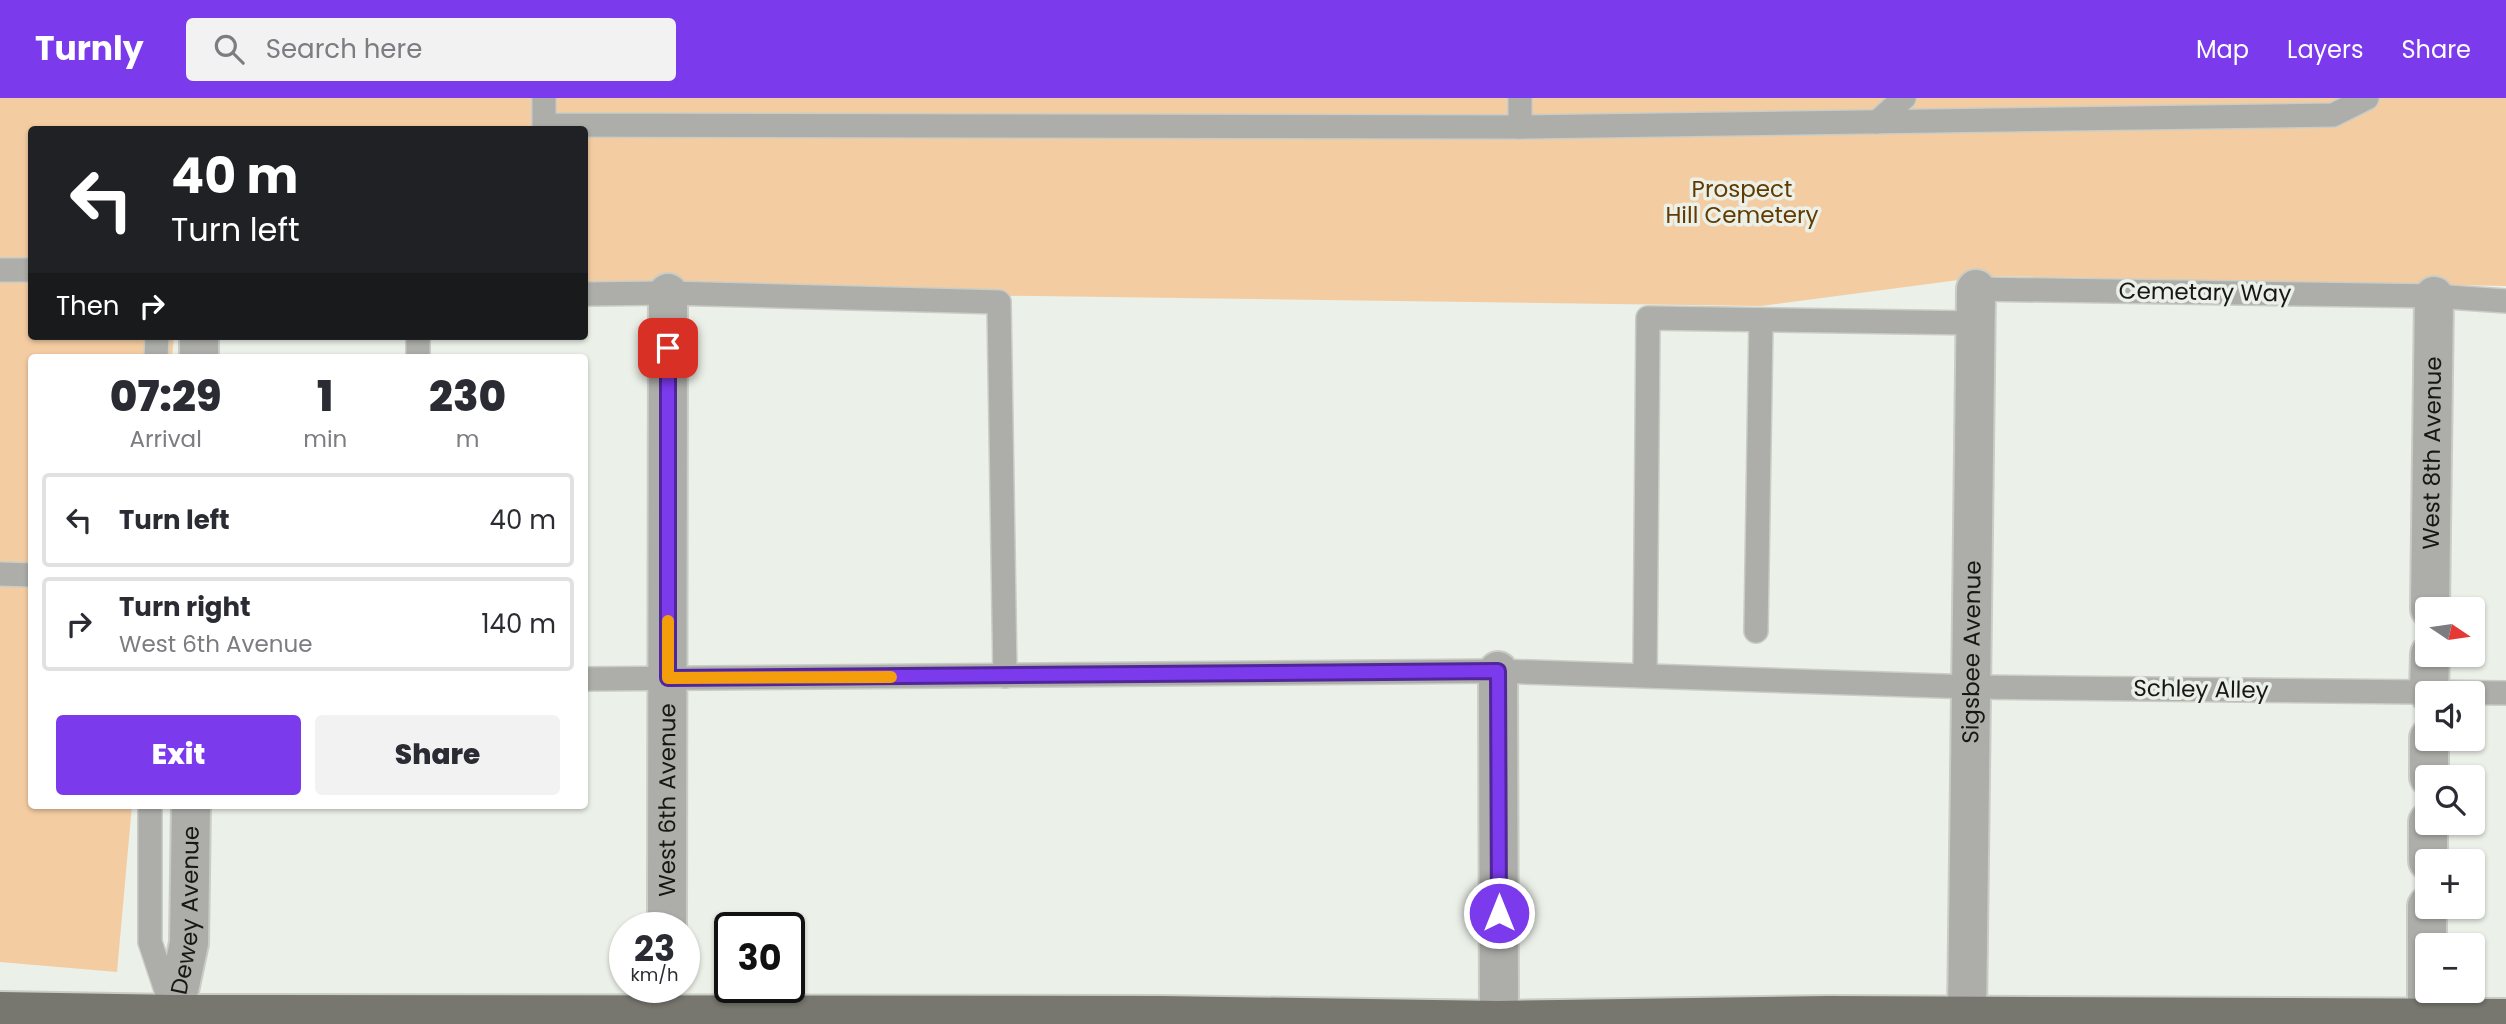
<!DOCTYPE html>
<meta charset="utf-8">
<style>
:root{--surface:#fff;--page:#f2f2f3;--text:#2b2b33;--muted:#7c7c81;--line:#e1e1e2;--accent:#7c3aed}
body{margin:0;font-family:Poppins,sans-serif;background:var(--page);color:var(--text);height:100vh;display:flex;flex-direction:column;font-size:26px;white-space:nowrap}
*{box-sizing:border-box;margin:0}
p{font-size:23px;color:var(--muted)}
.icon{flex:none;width:38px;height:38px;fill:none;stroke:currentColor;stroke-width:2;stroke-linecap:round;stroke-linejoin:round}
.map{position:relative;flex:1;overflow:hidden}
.side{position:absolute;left:28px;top:256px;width:560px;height:455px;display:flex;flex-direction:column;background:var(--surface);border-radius:7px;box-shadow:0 2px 5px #0004}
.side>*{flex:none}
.top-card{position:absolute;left:28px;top:28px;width:560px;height:214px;border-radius:7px;box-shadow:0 2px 5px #0004;background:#202124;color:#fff;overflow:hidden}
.needle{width:46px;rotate:103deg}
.buttons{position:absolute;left:2415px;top:499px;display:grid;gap:14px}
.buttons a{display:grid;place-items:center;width:70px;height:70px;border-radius:7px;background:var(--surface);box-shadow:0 2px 5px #0004;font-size:35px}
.speed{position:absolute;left:609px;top:814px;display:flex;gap:14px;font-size:35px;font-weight:700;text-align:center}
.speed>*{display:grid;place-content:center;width:91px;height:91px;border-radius:50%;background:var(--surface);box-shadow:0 2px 5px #0004;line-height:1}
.speed small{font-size:18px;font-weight:400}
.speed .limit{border:4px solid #111;border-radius:10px;background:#fff;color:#111}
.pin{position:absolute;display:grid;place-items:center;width:60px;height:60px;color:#fff;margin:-30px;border-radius:14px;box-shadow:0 4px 10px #0006}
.me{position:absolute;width:77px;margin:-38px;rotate:0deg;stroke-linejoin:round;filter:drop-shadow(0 0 5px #0008)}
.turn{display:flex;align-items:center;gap:24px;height:147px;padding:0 28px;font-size:32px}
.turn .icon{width:91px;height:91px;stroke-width:2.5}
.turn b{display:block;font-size:49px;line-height:60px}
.then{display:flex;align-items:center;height:66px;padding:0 28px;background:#0003;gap:14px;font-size:26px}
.eta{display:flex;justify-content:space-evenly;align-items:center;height:119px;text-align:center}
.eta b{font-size:42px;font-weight:800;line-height:49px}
.action{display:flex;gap:14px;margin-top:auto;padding:14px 28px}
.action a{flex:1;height:80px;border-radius:7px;background:var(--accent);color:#fff;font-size:28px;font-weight:800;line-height:80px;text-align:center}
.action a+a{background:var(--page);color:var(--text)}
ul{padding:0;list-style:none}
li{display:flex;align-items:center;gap:21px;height:94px;margin:0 14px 10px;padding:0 14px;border:4px solid var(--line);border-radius:7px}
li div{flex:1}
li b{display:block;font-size:26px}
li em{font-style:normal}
header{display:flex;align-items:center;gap:42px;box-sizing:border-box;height:98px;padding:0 35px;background:var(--accent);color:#fff}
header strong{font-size:33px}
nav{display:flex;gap:38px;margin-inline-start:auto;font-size:24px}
.search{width:490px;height:63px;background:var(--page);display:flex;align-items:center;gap:18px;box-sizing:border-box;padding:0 24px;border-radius:7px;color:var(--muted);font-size:26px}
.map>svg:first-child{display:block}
.green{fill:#f4cca2}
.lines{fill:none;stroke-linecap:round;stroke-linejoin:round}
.lane-casing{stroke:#c9cdc6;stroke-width:26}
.street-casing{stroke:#c9cdc6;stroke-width:42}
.primary-casing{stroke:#c9cdc6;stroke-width:42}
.lane{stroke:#adada9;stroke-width:23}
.street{stroke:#adada9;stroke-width:38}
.primary{stroke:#77766f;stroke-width:38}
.route-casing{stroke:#51269a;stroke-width:18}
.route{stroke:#7c3aed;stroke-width:12}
.slow{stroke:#f59e0b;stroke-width:12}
.labels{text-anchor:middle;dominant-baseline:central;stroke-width:7;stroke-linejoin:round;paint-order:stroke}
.park-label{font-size:23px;fill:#633b00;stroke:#ebf0e8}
.street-label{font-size:23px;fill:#171816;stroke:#ebf0e8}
</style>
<header>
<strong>Turnly</strong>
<div class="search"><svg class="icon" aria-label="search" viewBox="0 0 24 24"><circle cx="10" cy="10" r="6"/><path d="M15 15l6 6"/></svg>Search here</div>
<nav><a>Map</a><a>Layers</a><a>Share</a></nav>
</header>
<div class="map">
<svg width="2506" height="926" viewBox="0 0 2506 926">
<rect width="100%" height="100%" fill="#ebf0e8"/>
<polygon class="green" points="0,0 2506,0 2506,188 1989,178 1761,208 585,192 584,32 32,32 32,238 174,238 172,259 32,259 32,707 132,707 117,874 0,864"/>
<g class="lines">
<g class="lane-casing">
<g id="lane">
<polyline points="544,0 544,27 1520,29 2333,17 2367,0"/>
<polyline points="1520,0 1520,29"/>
<polyline points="1877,24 1904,0"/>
<polyline points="0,172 32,172"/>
<polyline points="1976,191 2434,198 2506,203"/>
<polyline points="584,196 668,195 999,204 1005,578"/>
<polyline points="418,238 418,259"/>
<polyline points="156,259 157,238"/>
<polyline points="0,476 32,477"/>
<polyline points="1756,533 1761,222"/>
<polyline points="1645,577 1648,220 1975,225"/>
<polyline points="584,581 1498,573 1973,589 2506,595"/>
<polyline points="150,707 150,844 172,910"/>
</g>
</g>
<g class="street-casing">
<g id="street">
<polyline points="199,259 199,238"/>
<path id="s1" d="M2430 511 2434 198"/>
<polyline points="1498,573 1499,922"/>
<polyline points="2429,595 2430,556"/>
<polyline points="2429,679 2429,640"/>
<polyline points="2428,763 2428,724"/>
<path id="s2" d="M667 830 668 195"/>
<path id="s3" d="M174 916 189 845 191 707"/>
<path id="s4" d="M1967 918 1976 191"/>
<polyline points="2427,920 2427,808"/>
<polyline points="649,926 661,889"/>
</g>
</g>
<g class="primary-casing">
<polyline id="primary" points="0,913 174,916 1161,917 1499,922 1829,917 2506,920"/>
</g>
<use href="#lane" class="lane"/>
<use href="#street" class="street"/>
<use href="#primary" class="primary"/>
</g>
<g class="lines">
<g class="route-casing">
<polyline id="route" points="668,250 668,580 1498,573 1499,815"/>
</g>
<use href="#route" class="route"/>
<polyline class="slow" points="668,523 668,580 891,579"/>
</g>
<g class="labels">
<g class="park-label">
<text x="1742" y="91">Prospect<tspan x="1742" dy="26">Hill Cemetery</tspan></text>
</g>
<g class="street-label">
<text transform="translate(2205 194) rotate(1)">Cemetary Way</text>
<text stroke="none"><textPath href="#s1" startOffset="156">West 8th Avenue</textPath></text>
<text stroke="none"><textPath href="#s4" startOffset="364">Sigsbee Avenue</textPath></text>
<text transform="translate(2201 591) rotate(1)">Schley Alley</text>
<text stroke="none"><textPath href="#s2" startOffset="128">West 6th Avenue</textPath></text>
<text stroke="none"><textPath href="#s3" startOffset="105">Dewey Avenue</textPath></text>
</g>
</g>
</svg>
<div class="buttons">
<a><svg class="needle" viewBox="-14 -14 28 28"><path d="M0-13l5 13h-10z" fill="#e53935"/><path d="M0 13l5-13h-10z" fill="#7c7c81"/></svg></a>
<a><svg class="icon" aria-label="sound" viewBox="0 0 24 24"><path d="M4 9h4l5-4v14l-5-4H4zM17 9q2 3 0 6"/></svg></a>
<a><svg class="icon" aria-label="search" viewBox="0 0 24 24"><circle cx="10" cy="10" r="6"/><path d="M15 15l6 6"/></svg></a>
<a>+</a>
<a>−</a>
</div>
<div class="speed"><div>23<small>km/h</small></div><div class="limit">30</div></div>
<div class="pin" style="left:668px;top:250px;background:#d93025"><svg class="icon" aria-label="arrive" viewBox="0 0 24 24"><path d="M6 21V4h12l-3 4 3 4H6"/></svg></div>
<svg class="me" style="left:1499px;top:815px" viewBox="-20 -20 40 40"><circle r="17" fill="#7c3aed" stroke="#fff" stroke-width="3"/><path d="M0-11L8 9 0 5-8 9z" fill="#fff"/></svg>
<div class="top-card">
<div class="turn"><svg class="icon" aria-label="left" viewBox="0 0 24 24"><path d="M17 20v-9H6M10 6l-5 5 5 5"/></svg><div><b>40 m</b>Turn left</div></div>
<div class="then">Then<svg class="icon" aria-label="right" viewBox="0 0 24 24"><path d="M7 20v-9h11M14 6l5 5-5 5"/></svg></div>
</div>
<section class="side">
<div class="eta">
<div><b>07:29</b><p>Arrival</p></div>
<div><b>1</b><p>min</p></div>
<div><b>230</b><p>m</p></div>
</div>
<ul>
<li><svg class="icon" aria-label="left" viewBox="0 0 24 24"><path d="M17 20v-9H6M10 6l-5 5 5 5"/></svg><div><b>Turn left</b></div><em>40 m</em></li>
<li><svg class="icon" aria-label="right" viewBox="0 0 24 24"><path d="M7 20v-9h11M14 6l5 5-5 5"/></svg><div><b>Turn right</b><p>West 6th Avenue</p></div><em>140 m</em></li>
</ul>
<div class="action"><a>Exit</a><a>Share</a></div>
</section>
</div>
